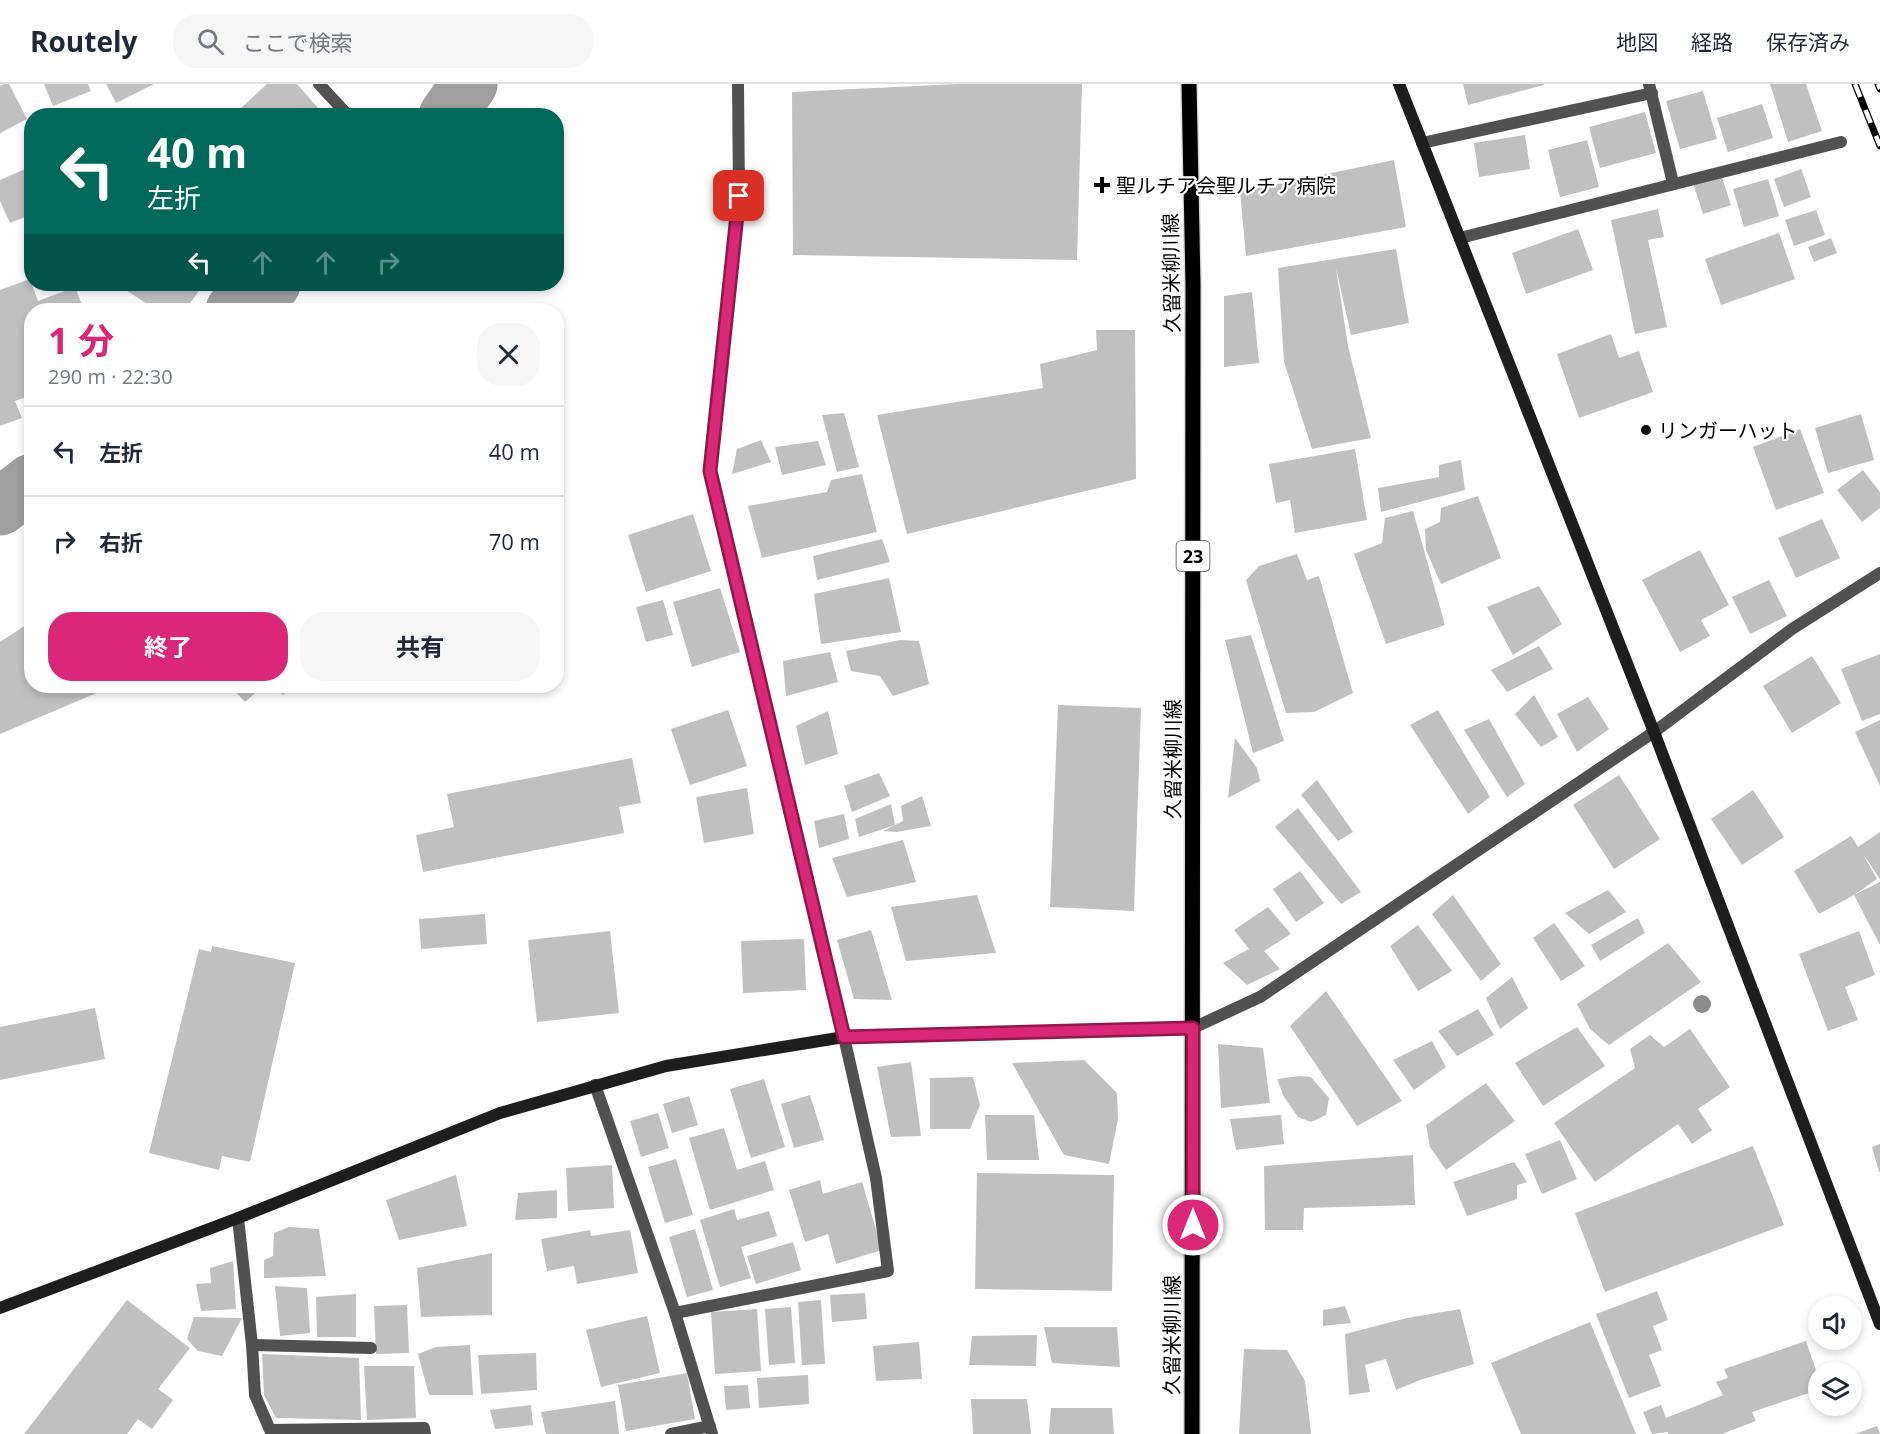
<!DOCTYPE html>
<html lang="ja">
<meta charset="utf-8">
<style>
:root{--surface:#fff;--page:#f6f6f7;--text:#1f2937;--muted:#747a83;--line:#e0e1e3;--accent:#db2777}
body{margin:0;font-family:"Open Sans","Noto Sans JP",sans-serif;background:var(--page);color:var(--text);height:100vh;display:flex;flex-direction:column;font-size:22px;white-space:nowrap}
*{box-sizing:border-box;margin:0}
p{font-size:20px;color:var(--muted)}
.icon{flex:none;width:33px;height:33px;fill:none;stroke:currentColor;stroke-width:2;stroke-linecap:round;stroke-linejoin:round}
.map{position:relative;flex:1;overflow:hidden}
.side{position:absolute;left:24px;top:219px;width:540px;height:390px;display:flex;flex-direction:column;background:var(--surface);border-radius:24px;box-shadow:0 3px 9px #0003}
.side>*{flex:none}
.top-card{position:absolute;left:24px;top:24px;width:540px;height:183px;border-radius:24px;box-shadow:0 3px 9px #0003;background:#00695c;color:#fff;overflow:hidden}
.buttons{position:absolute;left:1808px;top:1212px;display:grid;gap:12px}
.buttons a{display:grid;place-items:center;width:54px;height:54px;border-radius:50%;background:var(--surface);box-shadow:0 3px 9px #0003;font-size:30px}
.pin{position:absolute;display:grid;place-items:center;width:51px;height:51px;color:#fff;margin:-26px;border-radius:12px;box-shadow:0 3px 9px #0006}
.me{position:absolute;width:66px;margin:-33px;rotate:0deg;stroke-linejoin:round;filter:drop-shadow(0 0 4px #0008)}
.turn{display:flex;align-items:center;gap:21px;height:126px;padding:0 24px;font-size:27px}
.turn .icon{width:78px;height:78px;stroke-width:2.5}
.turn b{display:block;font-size:42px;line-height:51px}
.lanes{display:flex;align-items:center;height:57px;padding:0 24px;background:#0003;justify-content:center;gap:30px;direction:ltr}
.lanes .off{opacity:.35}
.round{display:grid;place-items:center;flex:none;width:63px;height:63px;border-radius:24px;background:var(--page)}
.head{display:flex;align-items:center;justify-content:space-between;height:102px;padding:0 24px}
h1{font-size:36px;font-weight:700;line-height:45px;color:var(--accent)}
.action{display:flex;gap:12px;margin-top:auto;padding:12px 24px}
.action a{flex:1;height:69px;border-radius:24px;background:var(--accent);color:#fff;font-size:24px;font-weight:700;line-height:69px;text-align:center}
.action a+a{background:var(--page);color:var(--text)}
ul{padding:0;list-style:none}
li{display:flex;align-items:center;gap:18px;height:90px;padding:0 24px;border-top:2px solid var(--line)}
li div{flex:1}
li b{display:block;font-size:22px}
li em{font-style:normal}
header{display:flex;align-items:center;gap:36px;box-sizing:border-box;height:84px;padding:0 30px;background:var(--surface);border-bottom:2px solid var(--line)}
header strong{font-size:28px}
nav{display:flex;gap:33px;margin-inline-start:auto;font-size:21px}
.search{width:420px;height:54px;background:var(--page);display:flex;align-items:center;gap:15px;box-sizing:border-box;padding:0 21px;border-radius:24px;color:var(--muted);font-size:22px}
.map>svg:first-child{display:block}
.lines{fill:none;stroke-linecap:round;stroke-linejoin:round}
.river{stroke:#9f9f9f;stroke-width:57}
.building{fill:#c0c0c0}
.primary-casing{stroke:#dbdbdb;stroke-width:18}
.lane{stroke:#515151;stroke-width:12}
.street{stroke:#515151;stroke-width:12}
.secondary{stroke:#1e1e1e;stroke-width:12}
.primary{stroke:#000;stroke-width:15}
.rail-casing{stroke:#000;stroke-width:7}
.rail{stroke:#fff;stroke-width:4.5;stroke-dasharray:14;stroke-linecap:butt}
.tree{fill:#8d8d8d}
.route-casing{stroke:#8e194d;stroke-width:15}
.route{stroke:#db2777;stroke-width:10}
.poi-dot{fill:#000;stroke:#fff;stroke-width:2}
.labels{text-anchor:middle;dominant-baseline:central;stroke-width:4.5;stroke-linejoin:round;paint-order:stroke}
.shield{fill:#fff;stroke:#4c4c4c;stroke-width:1.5}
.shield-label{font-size:18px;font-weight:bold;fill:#000}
.poi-label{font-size:20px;fill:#000;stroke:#fff;text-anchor:start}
.street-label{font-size:20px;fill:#000;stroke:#fff}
</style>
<header>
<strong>Routely</strong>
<div class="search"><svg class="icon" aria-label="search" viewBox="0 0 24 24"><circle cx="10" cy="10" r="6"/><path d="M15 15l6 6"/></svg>ここで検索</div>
<nav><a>地図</a><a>経路</a><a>保存済み</a></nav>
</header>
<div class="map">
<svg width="1880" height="1350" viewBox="0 0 1880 1350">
<rect width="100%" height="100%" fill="#fff"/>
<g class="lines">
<g class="river">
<polyline points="447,32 469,0"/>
<polyline points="234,226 272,200"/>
<polyline points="0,423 32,398"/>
</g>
</g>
<g class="building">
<polygon points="4,0 9,0 27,35 0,49 0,2"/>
<polygon points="44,0 88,0 91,7 53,22"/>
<polygon points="106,0 154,0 116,19"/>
<polygon points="267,0 297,0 319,25 312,32 246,32 240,25"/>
<polygon points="957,0 1082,0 1077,176 793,171 792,8"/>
<polygon points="1463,0 1544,0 1544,1 1468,21"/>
<polygon points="1770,0 1806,0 1822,47 1788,58"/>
<polygon points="1703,7 1717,55 1680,65 1666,17"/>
<polygon points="1762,20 1773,54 1728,68 1717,34"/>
<polygon points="1645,28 1656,69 1600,84 1589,43"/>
<polygon points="1525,51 1530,85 1479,93 1474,59"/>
<polygon points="1587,56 1599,103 1560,113 1548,66"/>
<polygon points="1394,76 1406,143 1246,172 1240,108"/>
<polygon points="32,82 32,130 10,139 0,117 0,96"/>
<polygon points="1801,85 1811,113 1784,123 1774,95"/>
<polygon points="1721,90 1731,121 1703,130 1693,99"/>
<polygon points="1768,95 1779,132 1744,143 1733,105"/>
<polygon points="1658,125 1664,153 1648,156 1667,243 1635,250 1611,136"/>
<polygon points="1816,126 1825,151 1794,162 1785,136"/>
<polygon points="1578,145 1593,186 1526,210 1512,169"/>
<polygon points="1779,149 1795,195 1721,221 1705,175"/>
<polygon points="1831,154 1837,169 1814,178 1808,163"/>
<polygon points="1396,165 1409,239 1351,251 1336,184 1348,262 1371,354 1312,365 1284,278 1278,184"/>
<polygon points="30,195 38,217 75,203 84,226 32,226 32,311 15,317 22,334 0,342 0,206"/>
<polygon points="117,200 204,200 185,226 156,226"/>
<polygon points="1252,208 1259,279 1224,283 1224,212"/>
<polygon points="1096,246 1135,246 1136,395 907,450 877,331 1043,304 1040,280 1097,266"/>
<polygon points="1611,250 1619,274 1639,267 1653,308 1579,334 1557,270"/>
<polygon points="844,329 859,383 837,388 822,331"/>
<polygon points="1861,330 1874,376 1828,389 1815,344"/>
<polygon points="1800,345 1824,409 1776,426 1753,363"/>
<polygon points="761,356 771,378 732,390 737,365"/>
<polygon points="818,357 826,381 782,391 775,363"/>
<polygon points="1355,365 1367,436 1295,449 1290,416 1276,419 1269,380"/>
<polygon points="1461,376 1465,406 1381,428 1378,404 1439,393 1439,381"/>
<polygon points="1863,386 1880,408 1880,424 1862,438 1837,406"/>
<polygon points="862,390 877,448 762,474 748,422 827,408 831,396"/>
<polygon points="1478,412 1501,474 1441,500 1426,466 1425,445 1440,438 1441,424"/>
<polygon points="1413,427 1445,541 1386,560 1354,470 1382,459 1385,434"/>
<polygon points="693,430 711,487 646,508 628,451"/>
<polygon points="1822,435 1840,474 1796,494 1778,454"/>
<polygon points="882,455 890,478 817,496 813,472"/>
<polygon points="1700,466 1729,521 1701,536 1710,552 1680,568 1642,496"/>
<polygon points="1297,470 1307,496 1319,492 1353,609 1314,628 1286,629 1246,496 1259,482"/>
<polygon points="889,494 901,548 821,560 814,510"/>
<polygon points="1769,496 1787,532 1750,550 1732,513"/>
<polygon points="1539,502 1562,540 1513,571 1487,523"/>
<polygon points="720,504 740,568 692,583 673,518"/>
<polygon points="663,516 673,551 646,558 636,523"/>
<polygon points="32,537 32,602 113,602 0,650 0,558"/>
<polygon points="1251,551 1284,657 1253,669 1225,556"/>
<polygon points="900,556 919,557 929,600 893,612 880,592 851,587 846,567"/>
<polygon points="1539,562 1553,585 1507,608 1491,586"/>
<polygon points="830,568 838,598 786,612 783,577"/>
<polygon points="1880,570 1880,630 1862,637 1841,585"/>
<polygon points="1812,572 1841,619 1792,649 1763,602"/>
<polygon points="230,602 263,602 245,618"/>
<polygon points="275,602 293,602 283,611"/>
<polygon points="1534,611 1558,653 1541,663 1515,630"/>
<polygon points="1588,613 1609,645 1577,668 1557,630"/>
<polygon points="1058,621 1141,624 1134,827 1050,823"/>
<polygon points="728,626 747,682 690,701 671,645"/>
<polygon points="1438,626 1490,713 1468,730 1410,641"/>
<polygon points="828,627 838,670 805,681 796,642"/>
<polygon points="1489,635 1525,700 1507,713 1464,646"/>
<polygon points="1880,636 1880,702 1855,648"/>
<polygon points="1235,654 1257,684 1260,697 1228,714"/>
<polygon points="632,674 641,719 619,723 624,749 423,788 416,751 454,743 447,710"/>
<polygon points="879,689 890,712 852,728 844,702"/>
<polygon points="1619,691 1660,755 1614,785 1573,721"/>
<polygon points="1317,696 1353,748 1338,757 1301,711"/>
<polygon points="747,704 754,750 704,759 696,713"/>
<polygon points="1753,706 1784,753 1742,781 1711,735"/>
<polygon points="922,712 931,742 896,748 883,747 903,737 901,722"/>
<polygon points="891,720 895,741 859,753 855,735"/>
<polygon points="1298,724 1361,808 1341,820 1275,743"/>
<polygon points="844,730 849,755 819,764 814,737"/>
<polygon points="1880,748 1880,795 1863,770 1877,795 1854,811 1880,798 1880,861 1854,811 1819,830 1794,787 1851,752 1858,763"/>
<polygon points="903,756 916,798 847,813 832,774"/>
<polygon points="1300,787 1324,819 1296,838 1273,805"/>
<polygon points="1608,806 1626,828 1589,850 1565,829"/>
<polygon points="977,811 996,869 906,877 891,823"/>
<polygon points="1453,811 1501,880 1481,897 1432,830"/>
<polygon points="1268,823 1291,850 1264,867 1280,885 1247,901 1223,879 1249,865 1234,846"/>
<polygon points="485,830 487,860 421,865 419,835"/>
<polygon points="1638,834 1645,849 1600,877 1591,861"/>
<polygon points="1554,839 1585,882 1561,897 1533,854"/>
<polygon points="1418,841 1452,887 1418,907 1390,862"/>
<polygon points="871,846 892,916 854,915 837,856"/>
<polygon points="610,847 619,929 537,938 528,856"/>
<polygon points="1859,847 1875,891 1845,903 1858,936 1828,947 1799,870"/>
<polygon points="804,855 806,906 743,909 741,857"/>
<polygon points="1668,859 1701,898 1609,961 1590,945 1577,920"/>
<polygon points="212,862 295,879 250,1078 222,1072 219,1086 149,1069 199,865 211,868"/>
<polygon points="1512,893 1528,924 1500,945 1486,914"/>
<polygon points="1326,907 1402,1017 1357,1042 1290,942"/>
<polygon points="95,924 105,975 0,996 0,943"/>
<polygon points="1478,925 1494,951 1457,972 1438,947"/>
<polygon points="1577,943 1605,982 1543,1022 1515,979"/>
<polygon points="1690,945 1730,1003 1698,1025 1712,1046 1692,1060 1678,1040 1595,1098 1554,1039 1635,984 1630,965 1650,951 1664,963"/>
<polygon points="1432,957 1446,983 1414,1006 1393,976"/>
<polygon points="1218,960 1263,964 1270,1019 1221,1024"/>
<polygon points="1084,976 1117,1009 1118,1035 1109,1080 1064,1071 1012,979"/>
<polygon points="911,978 921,1052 891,1053 877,983"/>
<polygon points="1299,992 1311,993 1329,1014 1326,1031 1311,1038 1298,1033 1284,1013 1277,995"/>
<polygon points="973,993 980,1021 970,1045 930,1045 930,994"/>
<polygon points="764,995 785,1063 751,1074 730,1005"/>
<polygon points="1486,999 1515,1037 1446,1086 1430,1063 1426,1041"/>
<polygon points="810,1011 824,1056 794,1064 781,1020"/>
<polygon points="689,1012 698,1041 672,1049 663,1020"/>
<polygon points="658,1029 669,1064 641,1073 630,1037"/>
<polygon points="985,1031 1034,1031 1039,1076 987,1076"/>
<polygon points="1281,1031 1284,1060 1236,1066 1230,1035"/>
<polygon points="724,1044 737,1086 765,1077 774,1106 710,1126 689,1054"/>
<polygon points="1560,1056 1577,1095 1542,1110 1525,1070"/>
<polygon points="1880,1060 1880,1088 1879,1088 1872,1063"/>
<polygon points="1753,1062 1784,1141 1605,1208 1575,1129"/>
<polygon points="1413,1071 1415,1121 1304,1124 1303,1146 1265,1146 1264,1082"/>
<polygon points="676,1075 693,1131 665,1139 648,1083"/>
<polygon points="1514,1078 1527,1098 1517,1101 1517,1115 1467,1132 1453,1098"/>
<polygon points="612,1081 614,1124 568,1127 566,1084"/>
<polygon points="977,1089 1114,1091 1112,1207 975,1205"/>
<polygon points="456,1091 467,1142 399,1156 386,1116"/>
<polygon points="820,1096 823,1110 862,1098 882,1166 836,1180 828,1150 805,1158 789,1106"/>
<polygon points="557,1106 557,1134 515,1136 518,1109"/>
<polygon points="734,1125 737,1136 769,1127 777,1152 741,1163 751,1194 720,1203 700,1136"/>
<polygon points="289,1143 319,1145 326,1192 264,1194 264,1176 273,1172 274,1149"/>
<polygon points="695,1145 713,1206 687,1213 669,1153"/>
<polygon points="590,1146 591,1152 630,1146 638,1189 577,1200 574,1182 547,1187 541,1155"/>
<polygon points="793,1158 801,1186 756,1200 747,1172"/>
<polygon points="492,1169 492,1231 421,1233 417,1184"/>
<polygon points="233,1177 236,1225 201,1227 196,1200 211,1199 210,1184"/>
<polygon points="275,1202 307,1204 310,1249 280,1252"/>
<polygon points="1657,1207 1668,1236 1653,1242 1662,1266 1649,1271 1661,1302 1629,1314 1596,1230"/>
<polygon points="865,1209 867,1235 832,1238 830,1211"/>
<polygon points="356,1210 356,1253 317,1253 316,1213"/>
<polygon points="127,1216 190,1264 158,1305 173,1316 152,1345 138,1335 127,1350 24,1350"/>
<polygon points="821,1216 825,1280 802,1281 798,1218"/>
<polygon points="407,1221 409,1269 376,1270 374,1222"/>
<polygon points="1345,1222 1351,1239 1323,1242 1323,1226"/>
<polygon points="791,1223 795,1279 769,1281 765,1225"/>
<polygon points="757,1225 761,1287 715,1290 711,1228"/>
<polygon points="1460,1225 1474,1280 1420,1296 1396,1306 1386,1275 1365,1281 1370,1308 1349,1311 1345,1250 1407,1234"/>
<polygon points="647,1232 660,1289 601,1303 586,1246"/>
<polygon points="194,1233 242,1234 222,1272 198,1267 187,1255"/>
<polygon points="1590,1238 1636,1350 1521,1350 1491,1279"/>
<polygon points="1044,1243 1117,1243 1120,1283 1052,1279"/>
<polygon points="1037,1251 1036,1282 969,1281 972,1252"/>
<polygon points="1806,1257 1818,1292 1818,1306 1752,1328 1756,1337 1722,1350 1668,1350 1668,1348 1652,1350 1643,1328 1661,1321 1666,1334 1723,1311 1716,1298 1728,1294 1724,1285"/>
<polygon points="919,1258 922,1295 876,1297 873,1262"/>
<polygon points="470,1261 473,1311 429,1311 418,1270 436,1263"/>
<polygon points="1244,1265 1287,1266 1305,1297 1311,1350 1239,1350"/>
<polygon points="536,1269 537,1306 481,1310 478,1271"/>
<polygon points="262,1270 359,1274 361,1336 276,1334 264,1311"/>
<polygon points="364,1282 414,1282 416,1334 367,1336"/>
<polygon points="687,1289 695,1335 626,1347 618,1301"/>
<polygon points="808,1291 809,1320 759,1324 757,1294"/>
<polygon points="748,1301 750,1324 726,1326 724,1302"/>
<polygon points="971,1315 1027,1315 1031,1350 973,1350"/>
<polygon points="615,1317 619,1350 546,1350 541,1328"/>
<polygon points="531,1321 533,1341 495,1345 490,1326"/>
<polygon points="1051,1324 1112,1324 1114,1350 1049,1350"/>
<polygon points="1877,1342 1880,1350 1855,1350"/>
</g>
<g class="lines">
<g class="primary-casing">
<polyline id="primary" points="1189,0 1193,200 1192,1350"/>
</g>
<g class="lane">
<polyline points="238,1134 252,1261 255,1311 270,1346 424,1344 425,1350"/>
<polyline points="675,1229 888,1187 876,1094 844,953"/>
<polyline points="252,1261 371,1264"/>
</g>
<g class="street">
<polyline points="319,0 344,27"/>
<polyline points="738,0 739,112 710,386 844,953"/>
<polyline points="1649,0 1673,99"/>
<polyline points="1422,59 1652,9"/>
<polyline points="1460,154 1841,58"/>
<polyline points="1193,944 1260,913 1654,648 1792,545 1880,489"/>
<polyline points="595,1001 675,1229 712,1350"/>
<polyline points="671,1350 710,1342"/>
</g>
<g class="secondary">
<polyline points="1399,0 1654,648 1880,1240"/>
<polyline points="0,1224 238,1134 500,1029 666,982 844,953 1193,944"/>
</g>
<use href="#primary" class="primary"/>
<g class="rail-casing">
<g id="rail">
<polyline points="1855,0 1880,62"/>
<polyline points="1878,0 1880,5"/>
</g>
</g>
<use href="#rail" class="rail"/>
</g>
<circle class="tree" cx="1702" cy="920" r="9"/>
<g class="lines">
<g class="route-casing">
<polyline id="route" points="739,112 710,387 844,953 1193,944 1193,1141"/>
</g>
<use href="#route" class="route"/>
</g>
<g class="poi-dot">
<path d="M1099 92h6v6h6v6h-6v6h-6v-6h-6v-6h6z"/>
<circle cx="1646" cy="346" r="6"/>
</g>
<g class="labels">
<rect class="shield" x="1176.5" y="457" width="33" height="30" rx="4.5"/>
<g class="shield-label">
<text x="1193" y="472">23</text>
</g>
<g class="poi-label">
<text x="1116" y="101">聖ルチア会聖ルチア病院</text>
<text x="1658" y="346">リンガーハット</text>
</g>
<g class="street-label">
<text transform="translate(1171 189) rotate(-91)">久留米柳川線</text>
<text transform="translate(1172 675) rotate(-90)">久留米柳川線</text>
<text transform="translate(1171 1251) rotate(-90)">久留米柳川線</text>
</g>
</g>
</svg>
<div class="buttons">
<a><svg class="icon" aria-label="sound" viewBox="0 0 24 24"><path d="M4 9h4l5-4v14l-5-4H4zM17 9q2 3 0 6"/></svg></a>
<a><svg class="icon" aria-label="layers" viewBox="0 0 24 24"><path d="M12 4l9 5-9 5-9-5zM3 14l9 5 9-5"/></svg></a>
</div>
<div class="pin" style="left:739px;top:112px;background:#d93025"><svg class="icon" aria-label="arrive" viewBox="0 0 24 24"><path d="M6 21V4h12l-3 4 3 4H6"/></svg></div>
<svg class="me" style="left:1193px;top:1141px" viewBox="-20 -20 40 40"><circle r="17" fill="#db2777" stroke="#fff" stroke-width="3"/><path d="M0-11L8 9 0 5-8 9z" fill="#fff"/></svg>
<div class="top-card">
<div class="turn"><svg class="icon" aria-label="left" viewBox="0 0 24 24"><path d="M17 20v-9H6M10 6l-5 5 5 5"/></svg><div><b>40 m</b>左折</div></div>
<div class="lanes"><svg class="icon" aria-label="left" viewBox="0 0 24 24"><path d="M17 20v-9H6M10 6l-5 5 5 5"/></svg><svg class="icon off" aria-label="ahead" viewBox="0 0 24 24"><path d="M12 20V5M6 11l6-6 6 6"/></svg><svg class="icon off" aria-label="ahead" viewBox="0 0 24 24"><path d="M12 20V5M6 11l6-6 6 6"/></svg><svg class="icon off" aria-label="right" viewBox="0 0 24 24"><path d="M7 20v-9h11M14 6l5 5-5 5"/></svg></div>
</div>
<section class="side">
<div class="head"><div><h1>1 分</h1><p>290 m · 22:30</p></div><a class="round"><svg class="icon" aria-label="close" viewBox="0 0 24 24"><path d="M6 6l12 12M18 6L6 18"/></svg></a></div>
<ul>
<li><svg class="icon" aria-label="left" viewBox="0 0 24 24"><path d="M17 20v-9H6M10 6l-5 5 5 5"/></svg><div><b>左折</b></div><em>40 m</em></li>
<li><svg class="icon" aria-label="right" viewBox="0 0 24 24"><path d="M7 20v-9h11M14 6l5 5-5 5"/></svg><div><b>右折</b></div><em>70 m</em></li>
</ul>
<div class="action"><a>終了</a><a>共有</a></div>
</section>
</div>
